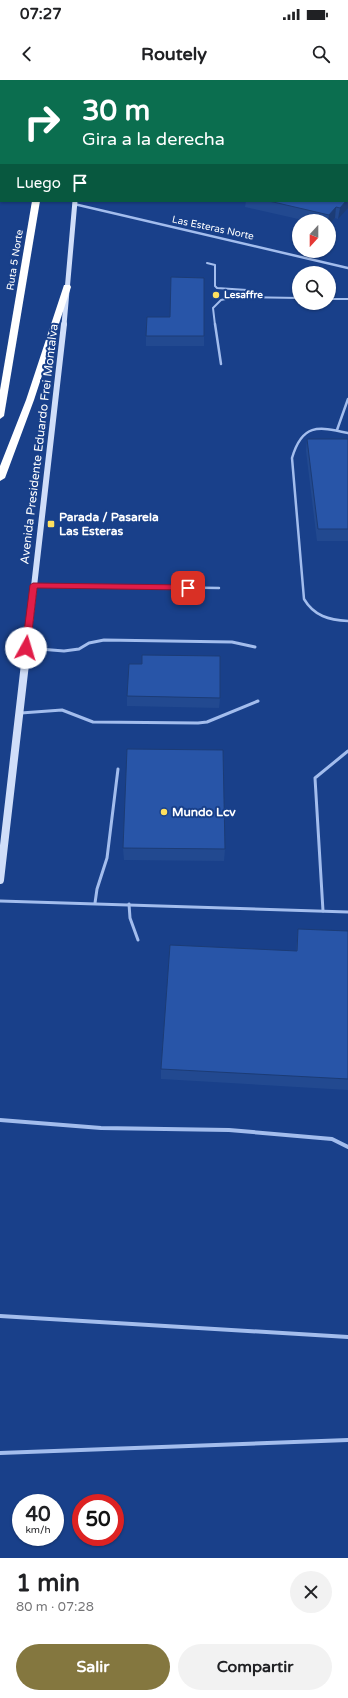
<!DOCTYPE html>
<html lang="es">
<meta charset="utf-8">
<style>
:root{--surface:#fff;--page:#f2f2f2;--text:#202124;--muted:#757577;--accent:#84773f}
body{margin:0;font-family:"Varela Round",sans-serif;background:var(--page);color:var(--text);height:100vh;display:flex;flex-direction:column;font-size:15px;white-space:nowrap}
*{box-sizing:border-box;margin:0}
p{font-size:13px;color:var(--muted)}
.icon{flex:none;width:22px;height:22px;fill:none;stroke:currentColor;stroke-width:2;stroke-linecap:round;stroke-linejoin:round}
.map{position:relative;height:1478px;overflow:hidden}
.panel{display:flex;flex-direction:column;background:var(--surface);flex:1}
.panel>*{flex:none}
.banner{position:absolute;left:0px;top:0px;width:348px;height:122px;box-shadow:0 1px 3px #0004;background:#0b6e4f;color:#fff;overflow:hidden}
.needle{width:26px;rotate:201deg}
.controls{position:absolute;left:292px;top:134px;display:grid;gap:8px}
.controls a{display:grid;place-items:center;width:44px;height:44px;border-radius:50%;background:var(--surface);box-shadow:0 1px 3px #0004;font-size:20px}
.speed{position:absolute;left:12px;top:1414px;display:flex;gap:8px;font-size:20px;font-weight:700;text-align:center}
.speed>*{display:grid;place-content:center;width:52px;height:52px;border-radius:50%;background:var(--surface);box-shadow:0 1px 3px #0004;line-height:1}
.speed small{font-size:10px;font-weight:400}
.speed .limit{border:6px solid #d22;background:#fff;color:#111}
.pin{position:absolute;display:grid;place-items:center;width:34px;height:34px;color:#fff;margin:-17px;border-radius:8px;box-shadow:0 2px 6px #0006}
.me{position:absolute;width:44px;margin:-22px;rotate:6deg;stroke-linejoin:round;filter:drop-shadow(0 0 3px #0008)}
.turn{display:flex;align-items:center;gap:14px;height:84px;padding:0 16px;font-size:18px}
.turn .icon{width:52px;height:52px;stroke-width:2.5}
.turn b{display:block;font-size:28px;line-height:34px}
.then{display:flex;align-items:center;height:38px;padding:0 16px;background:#0003;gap:8px;font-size:15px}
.round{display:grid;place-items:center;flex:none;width:42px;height:42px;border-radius:21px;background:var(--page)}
.overview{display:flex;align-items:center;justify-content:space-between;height:68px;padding:0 16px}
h1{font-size:24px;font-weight:700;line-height:30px}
.action{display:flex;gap:8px;margin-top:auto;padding:8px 16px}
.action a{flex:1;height:46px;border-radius:24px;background:var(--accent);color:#fff;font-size:16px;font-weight:700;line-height:46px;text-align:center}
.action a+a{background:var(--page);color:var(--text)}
.status{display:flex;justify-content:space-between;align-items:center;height:28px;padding:0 20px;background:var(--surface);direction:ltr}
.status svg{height:11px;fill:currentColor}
header{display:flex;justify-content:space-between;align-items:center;height:52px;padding:0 16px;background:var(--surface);font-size:18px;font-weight:700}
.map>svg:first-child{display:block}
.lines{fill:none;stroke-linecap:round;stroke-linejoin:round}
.lane-far3{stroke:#a3bded;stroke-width:2}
.lane-far2{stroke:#a3bded;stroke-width:2.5}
.lane-far1{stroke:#a3bded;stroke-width:3}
.lane{stroke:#a3bded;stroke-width:4}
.street{stroke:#a3bded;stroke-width:2.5}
.secondary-far2{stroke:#d0def9;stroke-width:5}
.secondary-far1{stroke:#d0def9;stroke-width:6}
.secondary{stroke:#d0def9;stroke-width:8}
.highway{fill:#fff;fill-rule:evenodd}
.wall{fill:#224990}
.shaded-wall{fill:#1c3c76}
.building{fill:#2855a8;stroke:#1c3c76}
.route{fill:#e11d48;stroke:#92132f}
.poi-dot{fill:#ffe05f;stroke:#19408a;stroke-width:1.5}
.labels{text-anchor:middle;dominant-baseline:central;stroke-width:4;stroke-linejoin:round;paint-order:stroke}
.far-street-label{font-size:10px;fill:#fff;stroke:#19408a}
.far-poi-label{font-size:10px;font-weight:bold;fill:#fff;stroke:#19408a;text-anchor:start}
.street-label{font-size:12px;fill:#fff;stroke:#19408a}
.poi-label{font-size:12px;font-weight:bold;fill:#fff;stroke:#19408a;text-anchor:start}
</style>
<div class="status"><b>07:27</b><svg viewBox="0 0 49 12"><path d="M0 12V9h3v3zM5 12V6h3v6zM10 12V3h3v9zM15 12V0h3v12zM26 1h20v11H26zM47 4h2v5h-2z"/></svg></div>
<header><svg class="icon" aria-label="back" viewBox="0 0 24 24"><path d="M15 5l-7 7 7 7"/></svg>Routely<svg class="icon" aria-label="search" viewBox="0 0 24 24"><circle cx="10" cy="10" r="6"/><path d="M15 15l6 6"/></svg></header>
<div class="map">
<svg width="348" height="1478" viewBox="0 0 348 1478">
<rect width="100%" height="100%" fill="#19408a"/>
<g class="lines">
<g class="lane-far3">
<polyline points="155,0 158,1"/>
<polyline points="207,183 215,185 215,206 217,208 247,210"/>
<polyline points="329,219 348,219"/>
<polyline points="215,245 213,228 221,220 235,217 299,218"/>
</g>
<g class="lane-far2">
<polyline points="215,244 221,284"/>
<polyline points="337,350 348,319"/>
<path d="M348 353C317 346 302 344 292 378L304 519C314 536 329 540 348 541"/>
<polyline points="35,505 219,508"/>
</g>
<g class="lane-far1">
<polyline points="27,568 64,571 79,569 89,563 104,560 232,562 255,567"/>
<polyline points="21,633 62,630 93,642 198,643 207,642 258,621"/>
<polyline points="0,821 348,832"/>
<polyline points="95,823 97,809 107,778 118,689"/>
<polyline points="129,824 130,838 138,860"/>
<polyline points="323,831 315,698 348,671"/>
</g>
<g class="lane">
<polyline points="0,1040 101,1048 229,1050 332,1059 348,1067"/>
<polyline points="0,1236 348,1257"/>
<polyline points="0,1373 348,1360"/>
</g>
<polyline class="street" points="74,124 348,188"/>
<polyline class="secondary-far2" points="64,245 75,121"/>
<polyline class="secondary-far1" points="28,559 64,244"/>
<polyline class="secondary" points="0,800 28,558"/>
<g class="highway">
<rect x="14" y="0" width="6" height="1"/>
<rect x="52" y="0" width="6" height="1"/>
<polygon points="0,78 1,78 0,87"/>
<polygon points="32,121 40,121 4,336 0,339 0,310"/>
<polygon points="64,205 70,205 71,207 34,320 5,398 0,401 0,386 26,320"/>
</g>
</g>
<g class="wall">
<polygon points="248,0 348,0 348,8 347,8 347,1 258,1"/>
<polygon points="246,121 347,121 338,139 335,138 329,145 329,141 307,141 245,127"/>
<polygon points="204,198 204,266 146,266 146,256 170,237"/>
<polygon points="307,359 348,359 348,461 317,461 306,371"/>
<polygon points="127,616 220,618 219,628 127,626"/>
<polygon points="123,768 225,769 224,781 124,780"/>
<polygon points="298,849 348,851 348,1010 161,999 161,989 296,871"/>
</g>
<g class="shaded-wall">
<polygon points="348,118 348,128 338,139 340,128 346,121 347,121 347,119"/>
<polygon points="336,127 335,138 329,145 329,141 328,141 329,135"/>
</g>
<g class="building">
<polygon points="347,66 348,66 348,118 347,119"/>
<polygon points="269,121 346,121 340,128 336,127 329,135"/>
<polygon points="171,197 204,198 204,256 146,256 147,237 170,237"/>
<polygon points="307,359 348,359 348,449 318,449"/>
<polygon points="142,575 220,576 220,618 127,616 129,584 142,584"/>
<polygon points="127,669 223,670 225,769 123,768"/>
<polygon points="298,849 348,851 348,999 161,989 170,865 297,871"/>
</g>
<polygon class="route" points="33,503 188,505 192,508 188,510 37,508 30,568 26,571 22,568 30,505"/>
<g class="poi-dot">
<circle cx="216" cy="215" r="4"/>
<rect x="47" y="440" width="8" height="8" rx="2"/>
<circle cx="164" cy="732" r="4"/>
</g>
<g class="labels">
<g class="far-street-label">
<text transform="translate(213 148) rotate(12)">Las Esteras Norte</text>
<text transform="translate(15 180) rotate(-81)">Ruta 5 Norte</text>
</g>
<g class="far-poi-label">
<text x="224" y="215">Lesaffre</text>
</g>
<g class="street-label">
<text transform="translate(39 364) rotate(-83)">Avenida Presidente Eduardo Frei Montalva</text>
</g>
<g class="poi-label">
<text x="59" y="437">Parada / Pasarela<tspan x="59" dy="14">Las Esteras</tspan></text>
<text x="172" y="732">Mundo Lcv</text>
</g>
</g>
</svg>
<div class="controls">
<a><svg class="needle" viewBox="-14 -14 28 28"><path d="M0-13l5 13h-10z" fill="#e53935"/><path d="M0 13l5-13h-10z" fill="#757577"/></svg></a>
<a><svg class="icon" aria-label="search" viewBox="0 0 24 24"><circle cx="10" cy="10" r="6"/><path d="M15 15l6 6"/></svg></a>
</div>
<div class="speed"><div>40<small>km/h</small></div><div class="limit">50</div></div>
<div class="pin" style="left:188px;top:508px;background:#d93025"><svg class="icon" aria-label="arrive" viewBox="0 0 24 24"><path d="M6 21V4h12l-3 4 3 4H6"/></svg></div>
<svg class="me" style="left:26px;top:568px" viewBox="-20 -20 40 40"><circle r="19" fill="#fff"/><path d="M0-13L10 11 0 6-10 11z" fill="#e11d48"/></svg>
<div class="banner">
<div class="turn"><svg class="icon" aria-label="right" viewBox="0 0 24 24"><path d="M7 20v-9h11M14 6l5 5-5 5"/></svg><div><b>30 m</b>Gira a la derecha</div></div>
<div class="then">Luego<svg class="icon" aria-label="arrive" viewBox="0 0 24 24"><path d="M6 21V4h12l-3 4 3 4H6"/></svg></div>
</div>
</div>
<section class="panel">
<div class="overview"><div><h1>1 min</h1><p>80 m · 07:28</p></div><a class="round"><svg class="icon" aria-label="close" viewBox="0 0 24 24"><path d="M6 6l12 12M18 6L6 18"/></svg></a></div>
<div class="action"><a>Salir</a><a>Compartir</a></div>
</section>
